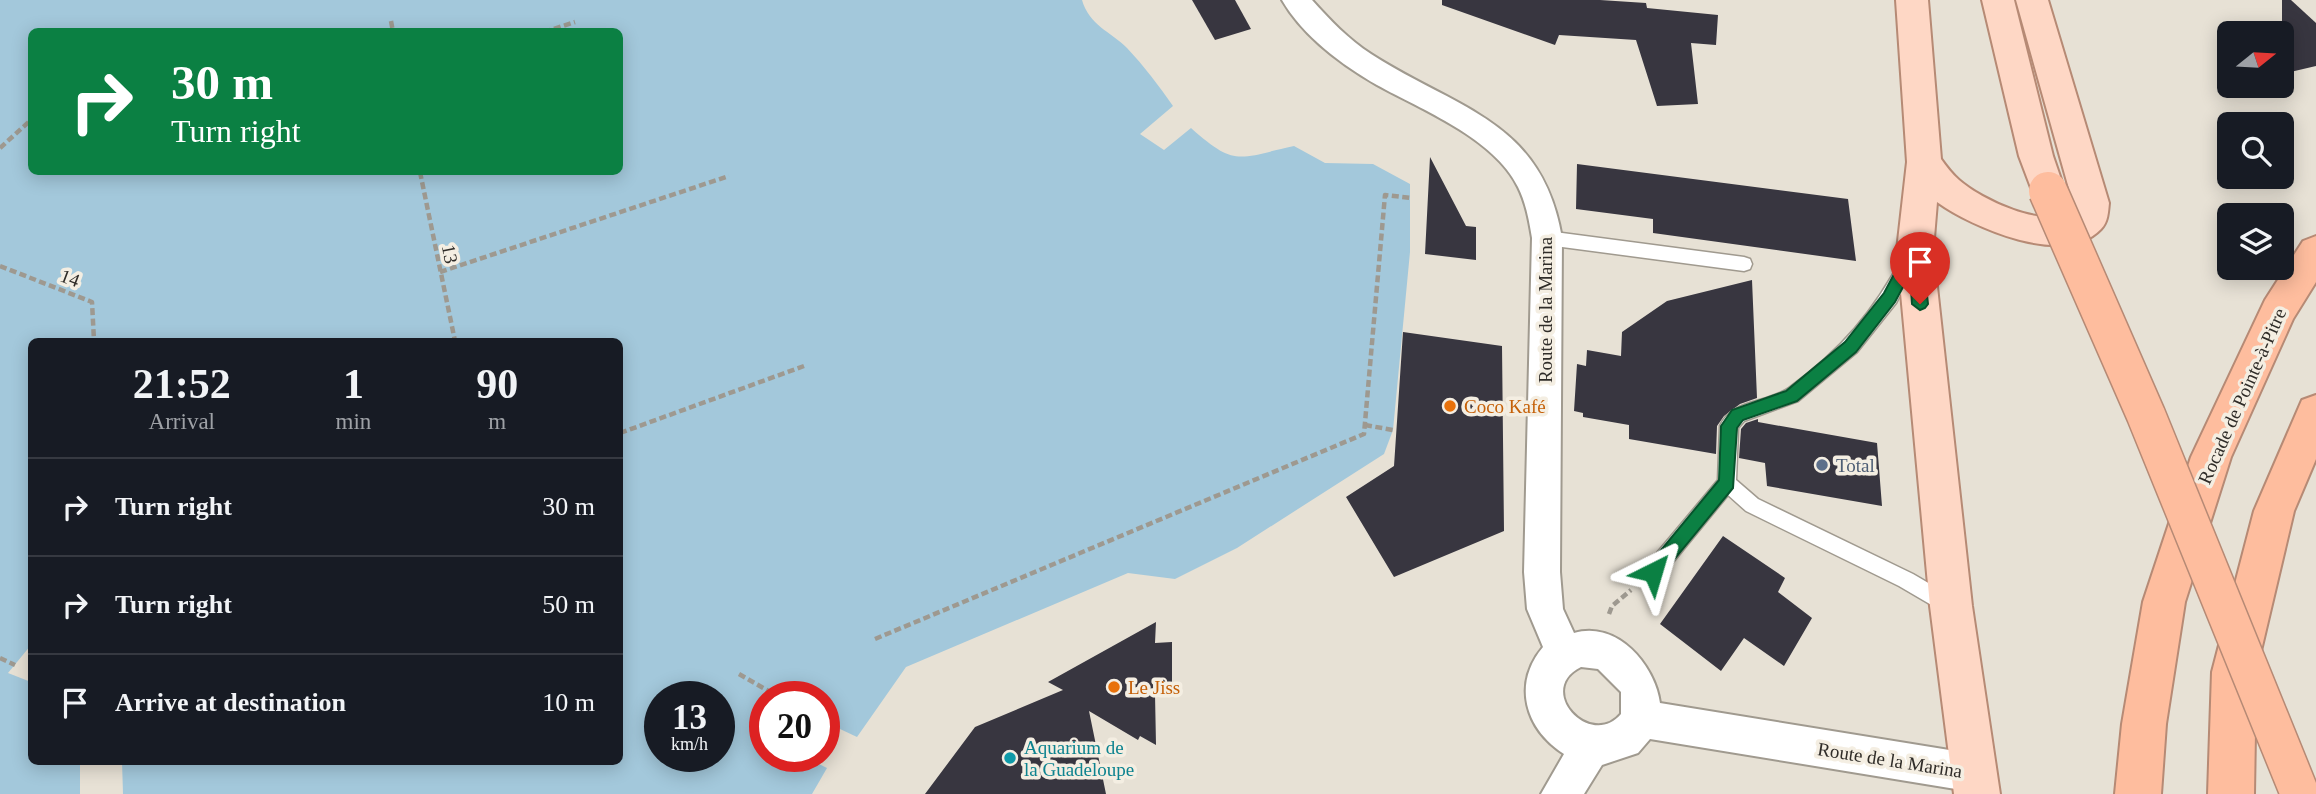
<!DOCTYPE html>
<meta charset="utf-8">
<style>
:root{--surface:#171b24;--page:#242831;--text:#f1f3f6;--muted:#9ea1a6;--line:#363941}
body{margin:0;font-family:"Times New Roman",serif;background:var(--page);color:var(--text);height:100vh;display:flex;flex-direction:column;font-size:26px;white-space:nowrap}
*{box-sizing:border-box;margin:0}
p{font-size:23px;color:var(--muted)}
.icon{flex:none;width:38px;height:38px;fill:none;stroke:currentColor;stroke-width:2;stroke-linecap:round;stroke-linejoin:round}
.map{position:relative;flex:1;overflow:hidden}
.side{position:absolute;left:28px;top:338px;width:595px;height:427px;display:flex;flex-direction:column;background:var(--surface);border-radius:10px;box-shadow:0 4px 18px #0003}
.side>*{flex:none}
.top-card{position:absolute;left:28px;top:28px;width:595px;height:147px;border-radius:10px;box-shadow:0 4px 18px #0003;background:#0b8043;color:#fff;overflow:hidden}
.needle{width:46px;rotate:72deg}
.controls{position:absolute;left:2217px;top:21px;display:grid;gap:14px}
.controls a{display:grid;place-items:center;width:77px;height:77px;border-radius:10px;background:var(--surface);box-shadow:0 4px 18px #0003;font-size:35px}
.speed{position:absolute;left:644px;top:681px;display:flex;gap:14px;font-size:35px;font-weight:700;text-align:center}
.speed>*{display:grid;place-content:center;width:91px;height:91px;border-radius:50%;background:var(--surface);box-shadow:0 4px 18px #0003;line-height:1}
.speed small{font-size:18px;font-weight:400}
.speed .limit{border:10px solid #d22;background:#fff;color:#111}
.pin{position:absolute;display:grid;place-items:center;width:60px;height:60px;color:#fff;margin:-72px -30px;border-radius:50% 50% 50% 0;rotate:-45deg;box-shadow:0 0 7px #0007}
.pin .icon{rotate:45deg}
.me{position:absolute;width:77px;margin:-38px;rotate:40deg;stroke-linejoin:round;filter:drop-shadow(0 0 5px #0008)}
.turn{display:flex;align-items:center;gap:24px;height:147px;padding:0 28px;font-size:32px}
.turn .icon{width:91px;height:91px;stroke-width:2.5}
.turn b{display:block;font-size:49px;line-height:60px}
.eta{display:flex;justify-content:space-evenly;align-items:center;height:119px;text-align:center}
.eta b{font-size:42px;font-weight:700;line-height:49px}
ul{padding:0;list-style:none}
li{display:flex;align-items:center;gap:21px;height:98px;padding:0 28px;border-top:2px solid var(--line)}
li div{flex:1}
li b{display:block;font-size:26px}
li em{font-style:normal}
.map>svg:first-child{display:block}
.water{fill:#a3c8db;fill-rule:evenodd}
.pier{fill:#e7e1d5}
.building{fill:#383640}
.lines{fill:none;stroke-linecap:round;stroke-linejoin:round}
.lane-casing{stroke:#a09a8f;stroke-width:3}
.street-casing{stroke:#a09a8f;stroke-width:4}
.primary-casing{stroke:#b68a75;stroke-width:4}
.highway-casing{stroke:#b68a75;stroke-width:4}
.path{stroke:#9e9990;stroke-width:4.5;stroke-dasharray:7 3.5;stroke-linecap:butt}
.lane{fill:#fff;fill-rule:evenodd}
.street{fill:#fff;fill-rule:evenodd}
.primary{fill:#fed7c5;fill-rule:evenodd}
.highway{fill:#febd9e;fill-rule:evenodd}
.highway-bridge-casing{stroke:#b68a75;stroke-width:41;stroke-linecap:butt}
.highway-bridge{stroke:#febd9e;stroke-width:38}
.route{fill:#0b8043;stroke:#07532c;stroke-width:2}
.food-dot{fill:#e8710a;stroke:#f4eee2;stroke-width:2.5}
.service-dot{fill:#5c6f8a;stroke:#f4eee2;stroke-width:2.5}
.culture-dot{fill:#0f9aa8;stroke:#f4eee2;stroke-width:2.5}
.labels{text-anchor:middle;dominant-baseline:central;stroke-width:7;stroke-linejoin:round;paint-order:stroke}
.street-label{font-size:19px;fill:#2f2c28;stroke:#f4eee2}
.food-label{font-size:19px;fill:#c56008;stroke:#f4eee2;text-anchor:start}
.service-label{font-size:19px;fill:#4e5e75;stroke:#f4eee2;text-anchor:start}
.culture-label{font-size:19px;fill:#0d838f;stroke:#f4eee2;text-anchor:start}
</style>
<div class="map">
<svg width="2316" height="794" viewBox="0 0 2316 794">
<rect width="100%" height="100%" fill="#e7e1d5"/>
<path class="water" d="M0 0H1082C1089 25 1111 32 1127 48 1144 66 1159 86 1173 106L1140 134 1164 150 1191 128C1236 168 1238 158 1294 146L1325 163 1373 164 1410 184V252L1393 430 1384 454 1237 548 1175 579 1128 573 906 667 857 737 840 729 824 752V696H765V756H822L817 763 827 768 812 794H0ZM32 32H620V172H32ZM32 341H620V761H32ZM660 696H719V756H660Z"/>
<g class="pier">
<polygon points="31,645 31,682 8,673"/>
<polygon points="80,761 122,761 123,794 80,794"/>
</g>
<g class="building">
<polygon points="1192,0 1235,0 1251,29 1215,40"/>
<polygon points="1442,0 1600,0 1646,3 1647,8 1718,15 1716,45 1691,43 1698,104 1657,106 1636,40 1559,35 1555,45 1442,5"/>
<polygon points="2282,0 2291,0 2316,23 2316,66 2282,74"/>
<polygon points="1430,157 1466,226 1476,227 1476,260 1425,254"/>
<polygon points="1577,164 1848,199 1856,261 1653,233 1653,219 1576,209"/>
<polygon points="1752,280 1757,398 1740,404 1724,416 1717,426 1716,454 1629,439 1629,425 1583,417 1583,413 1574,411 1577,364 1586,366 1587,350 1621,356 1622,332 1667,301"/>
<polygon points="1403,332 1502,346 1504,531 1394,577 1346,497 1394,466"/>
<polygon points="1758,419 1758,422 1877,443 1882,506 1767,486 1765,463 1739,458 1741,429 1746,423"/>
<polygon points="1723,536 1785,578 1778,592 1812,618 1784,666 1744,638 1721,671 1660,624"/>
<polygon points="1156,622 1155,643 1172,642 1172,693 1155,694 1156,745 1140,736 1138,740 1089,711 1106,794 925,794 975,727 1063,690 1048,682"/>
</g>
<g class="lines">
<g class="lane-casing">
<g id="lane">
<polygon points="1547,231 1744,257 1750,259 1752,264 1750,269 1744,271 1547,245 1541,243 1539,238 1541,233"/>
<path d="M1910 252 1916 254 1918 259 1896 303 1857 352 1798 401 1744 421 1738 428 1736 480 1758 499 1913 574 1954 598 1957 604 1954 610 1947 613 1940 610 1899 586 1746 511 1728 495 1660 578 1653 581 1646 578 1644 572 1646 566 1718 480 1720 426C1733 398 1767 404 1789 388 1841 350 1874 312 1904 254Z"/>
</g>
</g>
<g class="street-casing">
<path id="street" d="M1282 0H1312C1330 20 1348 39 1371 54 1458 110 1542 120 1562 238L1560 572 1563 609 1574 633C1617 620 1655 665 1660 703L1974 754 1988 759 1993 773 1988 787 1974 792 1650 739 1638 753 1602 765 1584 794H1541L1564 754C1525 729 1512 684 1543 647L1527 609 1524 572 1532 238C1529 220 1526 203 1518 187 1494 138 1422 110 1377 85 1342 65 1303 36 1282 0ZM1581 667 1598 669 1621 692V714C1591 750 1534 690 1581 667Z"/>
</g>
<g class="primary-casing">
<g id="primary">
<path d="M1896 0H1928L1941 159C1946 166 1952 174 1959 180 1982 200 2043 229 2072 212L2073 203 2016 0H2048L2109 203C2108 212 2108 222 2101 229 2064 268 1972 227 1937 202L1933 250 1972 606 2000 794H1954L1930 606 1897 250 1907 162Z"/>
<polygon points="1982,0 2014,0 2053,156 2065,191 2060,201 2048,205 2036,201 2019,156"/>
</g>
</g>
<g class="highway-casing">
<g id="highway">
<polygon points="2316,236 2316,282 2293,319 2231,457 2185,602 2166,724 2161,794 2115,794 2122,724 2143,602 2191,457 2265,300 2303,241"/>
<polygon points="2316,395 2316,459 2294,511 2256,672 2254,794 2208,794 2212,672 2254,511 2302,400"/>
</g>
</g>
<g class="path">
<polyline points="391,21 393,32"/>
<polyline points="544,32 575,22"/>
<polyline points="0,148 32,119"/>
<polyline points="420,172 455,341"/>
<polyline points="0,266 92,302 94,341"/>
<polyline points="440,272 729,176"/>
<polyline points="1365,425 1393,430"/>
<polyline points="620,433 804,366"/>
<polyline points="1609,614 1612,606 1631,590"/>
<polyline points="875,639 1364,434 1385,195 1411,198"/>
<polyline points="0,658 15,665"/>
<polyline points="739,674 777,696"/>
<polyline points="824,725 831,729"/>
</g>
<use href="#lane" class="lane"/>
<use href="#street" class="street"/>
<use href="#primary" class="primary"/>
<use href="#highway" class="highway"/>
<g class="highway-bridge-casing">
<polyline id="highway-bridge" points="2048,191 2146,415 2300,794"/>
</g>
<use href="#highway-bridge" class="highway-bridge"/>
</g>
<polygon class="route" points="1915,244 1922,250 1928,304 1925,308 1920,310 1912,304 1910,274 1895,302 1856,352 1797,401 1743,420 1737,428 1733,488 1659,578 1653,580 1647,578 1645,572 1647,567 1719,480 1721,426 1732,410 1786,391 1845,342 1884,293 1909,246"/>
<g class="food-dot">
<circle cx="1450" cy="406" r="7"/>
<circle cx="1114" cy="687" r="7"/>
</g>
<circle class="service-dot" cx="1822" cy="465" r="7"/>
<circle class="culture-dot" cx="1010" cy="758" r="7"/>
<g class="labels">
<g class="street-label">
<text transform="translate(450 254) rotate(79)">13</text>
<text transform="translate(70 278) rotate(21)">14</text>
<text transform="translate(1545 310) rotate(-90)">Route de la Marina</text>
<text transform="translate(2242 396) rotate(-66)">Rocade de Pointe-à-Pitre</text>
<text transform="translate(1890 760) rotate(9)">Route de la Marina</text>
</g>
<g class="food-label">
<text x="1464" y="406">Coco Kafé</text>
<text x="1128" y="687">Le Jiss</text>
</g>
<g class="service-label">
<text x="1836" y="465">Total</text>
</g>
<g class="culture-label">
<text x="1024" y="747">Aquarium de<tspan x="1024" dy="22">la Guadeloupe</tspan></text>
</g>
</g>
</svg>
<div class="controls">
<a><svg class="needle" viewBox="-14 -14 28 28"><path d="M0-13l5 13h-10z" fill="#e53935"/><path d="M0 13l5-13h-10z" fill="#9ea1a6"/></svg></a>
<a><svg class="icon" aria-label="search" viewBox="0 0 24 24"><circle cx="10" cy="10" r="6"/><path d="M15 15l6 6"/></svg></a>
<a><svg class="icon" aria-label="layers" viewBox="0 0 24 24"><path d="M12 4l9 5-9 5-9-5zM3 14l9 5 9-5"/></svg></a>
</div>
<div class="speed"><div>13<small>km/h</small></div><div class="limit">20</div></div>
<div class="pin" style="left:1920px;top:304px;background:#d93025"><svg class="icon" aria-label="arrive" viewBox="0 0 24 24"><path d="M6 21V4h12l-3 4 3 4H6"/></svg></div>
<svg class="me" style="left:1653px;top:572px" viewBox="-20 -20 40 40"><path d="M0-17L14 15 0 8-14 15z" fill="#0b8043" stroke="#fff" stroke-width="4"/></svg>
<div class="top-card">
<div class="turn"><svg class="icon" aria-label="right" viewBox="0 0 24 24"><path d="M7 20v-9h11M14 6l5 5-5 5"/></svg><div><b>30 m</b>Turn right</div></div>
</div>
<section class="side">
<div class="eta">
<div><b>21:52</b><p>Arrival</p></div>
<div><b>1</b><p>min</p></div>
<div><b>90</b><p>m</p></div>
</div>
<ul>
<li><svg class="icon" aria-label="right" viewBox="0 0 24 24"><path d="M7 20v-9h11M14 6l5 5-5 5"/></svg><div><b>Turn right</b></div><em>30 m</em></li>
<li><svg class="icon" aria-label="right" viewBox="0 0 24 24"><path d="M7 20v-9h11M14 6l5 5-5 5"/></svg><div><b>Turn right</b></div><em>50 m</em></li>
<li><svg class="icon" aria-label="arrive" viewBox="0 0 24 24"><path d="M6 21V4h12l-3 4 3 4H6"/></svg><div><b>Arrive at destination</b></div><em>10 m</em></li>
</ul>
</section>
</div>
